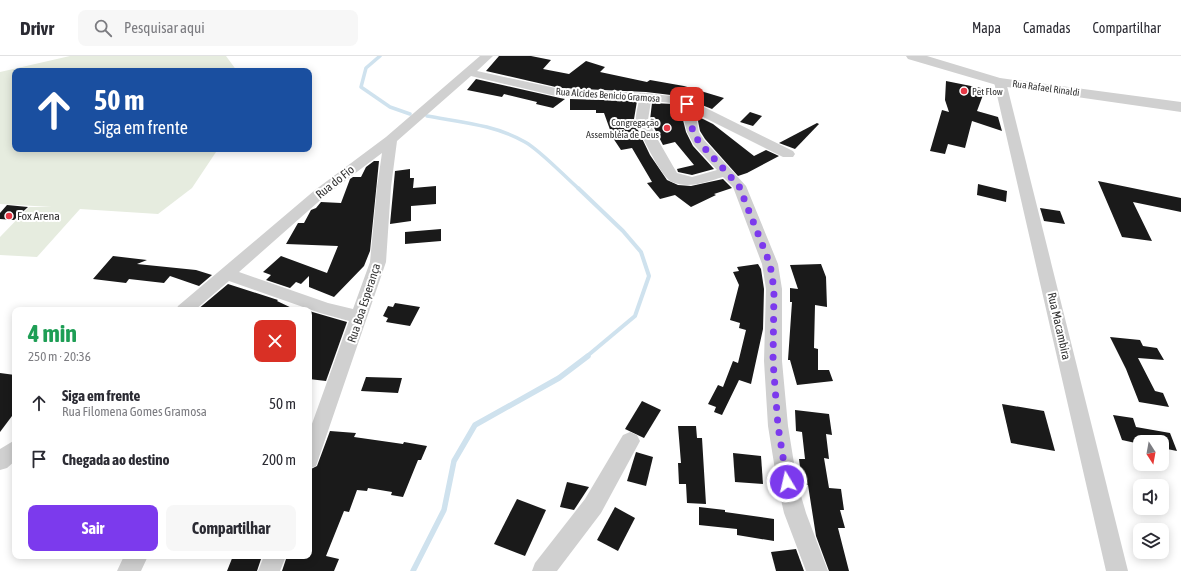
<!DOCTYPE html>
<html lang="pt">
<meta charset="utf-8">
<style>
:root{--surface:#fff;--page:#f7f7f7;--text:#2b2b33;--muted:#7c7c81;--line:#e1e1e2;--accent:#7c3aed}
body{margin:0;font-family:"Asap Condensed",sans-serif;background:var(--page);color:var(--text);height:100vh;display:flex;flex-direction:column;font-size:15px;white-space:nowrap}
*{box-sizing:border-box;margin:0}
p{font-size:13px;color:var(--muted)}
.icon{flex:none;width:22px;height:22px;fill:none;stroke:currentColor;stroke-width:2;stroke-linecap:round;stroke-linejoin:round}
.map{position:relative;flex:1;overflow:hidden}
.side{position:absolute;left:12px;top:251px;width:300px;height:252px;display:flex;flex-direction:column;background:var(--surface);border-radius:8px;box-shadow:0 2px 10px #0003}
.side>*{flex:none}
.guide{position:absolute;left:12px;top:12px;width:300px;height:84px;border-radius:8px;box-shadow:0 2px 10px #0003;background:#1a4fa0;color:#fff;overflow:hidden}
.needle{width:26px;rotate:169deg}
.tools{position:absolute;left:1133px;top:379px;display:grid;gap:8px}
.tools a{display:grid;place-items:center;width:36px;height:36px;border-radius:8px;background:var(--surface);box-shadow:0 2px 10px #0003;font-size:20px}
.pin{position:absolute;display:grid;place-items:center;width:34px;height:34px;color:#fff;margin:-17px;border-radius:8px;box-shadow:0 2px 6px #0006}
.me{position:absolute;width:44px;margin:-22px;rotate:351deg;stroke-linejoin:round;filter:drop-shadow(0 0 3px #0008)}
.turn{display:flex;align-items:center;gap:14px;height:84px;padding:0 16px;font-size:18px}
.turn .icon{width:52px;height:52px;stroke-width:2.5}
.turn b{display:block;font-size:28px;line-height:34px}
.round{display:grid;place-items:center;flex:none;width:42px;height:42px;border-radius:8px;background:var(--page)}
.summary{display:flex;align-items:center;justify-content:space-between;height:68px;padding:0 16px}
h1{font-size:24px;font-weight:700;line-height:30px;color:#1e9e55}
.cta{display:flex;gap:8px;margin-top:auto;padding:8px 16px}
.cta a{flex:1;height:46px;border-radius:8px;background:var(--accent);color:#fff;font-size:16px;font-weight:700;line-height:46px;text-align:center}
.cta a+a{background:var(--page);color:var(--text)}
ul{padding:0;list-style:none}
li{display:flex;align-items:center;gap:12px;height:56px;padding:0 16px}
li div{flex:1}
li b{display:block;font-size:15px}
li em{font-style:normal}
header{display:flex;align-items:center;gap:24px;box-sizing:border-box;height:56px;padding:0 20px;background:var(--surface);border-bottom:1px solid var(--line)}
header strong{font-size:19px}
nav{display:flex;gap:22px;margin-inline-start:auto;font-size:14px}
.search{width:280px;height:36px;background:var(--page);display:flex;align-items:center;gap:10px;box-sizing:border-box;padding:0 14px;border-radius:8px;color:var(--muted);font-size:15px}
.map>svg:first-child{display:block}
.green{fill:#e6ecdf}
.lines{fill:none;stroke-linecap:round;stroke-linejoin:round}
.stream-far2{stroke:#cfe2ee;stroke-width:3.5}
.stream-far1{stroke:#cfe2ee;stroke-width:4}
.stream{stroke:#cfe2ee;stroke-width:5.5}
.building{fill:#1a1a1a}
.minor{fill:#d0d0d0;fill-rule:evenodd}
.tertiary{fill:#d0d0d0;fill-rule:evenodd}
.route{stroke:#7c3aed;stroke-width:7;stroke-dasharray:0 12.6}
.poi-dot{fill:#e63946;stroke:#fff;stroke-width:1.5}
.labels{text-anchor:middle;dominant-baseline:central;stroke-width:4;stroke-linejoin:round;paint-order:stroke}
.far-street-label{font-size:10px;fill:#333;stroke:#fff}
.far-poi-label{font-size:10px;fill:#333;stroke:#fff;text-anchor:start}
.street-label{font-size:12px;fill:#333;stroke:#fff}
.poi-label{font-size:12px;fill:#333;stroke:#fff;text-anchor:start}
</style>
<header>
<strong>Drivr</strong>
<div class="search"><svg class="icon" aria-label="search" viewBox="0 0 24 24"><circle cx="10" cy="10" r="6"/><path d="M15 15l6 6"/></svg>Pesquisar aqui</div>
<nav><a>Mapa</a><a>Camadas</a><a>Compartilhar</a></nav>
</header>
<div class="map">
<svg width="1181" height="515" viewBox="0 0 1181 515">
<rect width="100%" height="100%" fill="#fff"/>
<polygon class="green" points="70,0 226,0 237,15 15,15 15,93 218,93 192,132 158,158 80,153 37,201 0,199 0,181 29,151 52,151 0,148 0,16"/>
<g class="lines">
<g class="stream-far2">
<polyline points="380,0 366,12 361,31 390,51 410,58"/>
<path d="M427 60C460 66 496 69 525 86 541 95 564 120 579 133"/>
</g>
<polyline class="stream-far1" points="578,132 623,175 641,196 649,220 635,260 586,301"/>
<polyline class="stream" points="413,515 444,454 454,405 475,369 559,322 588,300"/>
</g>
<g class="building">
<polygon points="499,0 531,0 551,4 543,13 569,18 586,5 605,11 600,16 647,26 650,24 684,30 724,42 712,53 679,40 646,36 560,32 486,15"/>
<polygon points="476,23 560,42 565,43 553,52 536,48 537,46 504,38 502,41 467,34"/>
<polygon points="946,25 981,32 983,39 977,55 998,61 1002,75 972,65 965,92 948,88 945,98 930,95 942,54 949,56 945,44"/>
<polygon points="570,43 637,45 634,63 637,72 650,99 667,124 678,129 691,130 723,123 732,132 714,138 716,139 691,151 675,139 660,143 647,127 652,126 632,92 621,94 613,82 604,57 596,57 596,54 570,54"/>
<polygon points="652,47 673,48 680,52 686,76 693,90 714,113 692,119 678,116 677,113 694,109 675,86 663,89 650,64"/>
<polygon points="750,56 762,60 753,70 740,66"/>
<polygon points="697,60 713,68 754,100 766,94 779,100 747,117 738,120 705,83 700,75"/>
<polygon points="817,67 819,68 795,93 779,87"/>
<polygon points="374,105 379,105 370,195 364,210 334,241 309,231 309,220 301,228 296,226 290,232 266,224 271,219 263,216 281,200 327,217 338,190 286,188 298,167 304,167 311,154 316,152 321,146 341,147 350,123 353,121 361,121 366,111"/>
<polygon points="410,113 410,122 414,122 413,132 436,130 436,148 411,150 411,165 390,168 395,115"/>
<polygon points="1098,125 1181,142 1181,156 1133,146 1152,185 1122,181"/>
<polygon points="978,128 1007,135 1006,146 977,139"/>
<polygon points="7,149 28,151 14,164 0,163 0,157"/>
<polygon points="1040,152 1060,155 1065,168 1044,165"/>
<polygon points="441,173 441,185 405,188 405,176"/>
<polygon points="113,200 147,204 137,208 196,214 212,219 199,230 170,220 164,227 129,223 126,227 93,223"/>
<polygon points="758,208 761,213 764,233 763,273 751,328 739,324 722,359 714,356 716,351 708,348 718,329 723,331 733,305 738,307 746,274 739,272 740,267 730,264 739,229 733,216 739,215 737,211"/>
<polygon points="821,208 826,221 827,251 815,249 814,292 818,293 818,314 829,314 833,325 797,329 790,304 788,304 792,246 790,246 790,232 798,233 790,209"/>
<polygon points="228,228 278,244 277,245 296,254 197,254"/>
<polygon points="395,247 420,251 410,270 386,266 388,262 383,260 388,250 393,251"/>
<polygon points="309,255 347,266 326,325 309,323"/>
<polygon points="1110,281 1140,284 1143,290 1157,292 1164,304 1138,302 1155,335 1163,337 1169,351 1139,346 1126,313"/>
<polygon points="0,317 15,319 15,356 0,376"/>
<polygon points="366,321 402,322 398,337 361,335"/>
<polygon points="642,345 661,354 644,382 625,373"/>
<polygon points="1002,348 1044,355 1055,395 1011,387"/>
<polygon points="795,354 829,358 832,379 826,378 829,403 824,402 829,432 841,433 844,454 840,454 845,472 838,472 849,515 829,515 816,480 808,429 802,428 799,403 805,403 802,376 796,375"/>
<polygon points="1113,359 1133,362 1136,371 1170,377 1177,395 1162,392 1162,386 1140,386 1140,388 1122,384"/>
<polygon points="678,370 696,370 697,382 702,382 706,448 687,447 686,428 679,428 678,407 681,407"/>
<polygon points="330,375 356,377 354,381 403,388 404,386 427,390 421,404 418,404 403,441 391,439 392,436 368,432 367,435 357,434 349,456 344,455 326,500 339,503 334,515 282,515 287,500 309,500 309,414 317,410"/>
<polygon points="636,396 653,401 646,430 627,425"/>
<polygon points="733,397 761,400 763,428 735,426"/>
<polygon points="567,426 589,431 574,454 560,451"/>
<polygon points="517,443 546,454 525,500 494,488"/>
<polygon points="615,451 635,462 618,495 597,484"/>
<polygon points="699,451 725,454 725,456 774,463 774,485 737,479 737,473 699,469"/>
<polygon points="796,493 804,515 776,515 771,496"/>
<polygon points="233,500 262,500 257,515 227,515"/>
</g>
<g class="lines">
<g class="minor">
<path d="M480 0H493L477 15 560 33 646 37 679 41 706 52 793 95 795 98 793 101H783L695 57 699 76 704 84 746 130 778 208 782 233V305L788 370 797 426 806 457 828 515H806L784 457 777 426 768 370 764 305 766 233 762 208 733 131 723 121C706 126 689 133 672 126 661 121 640 78 636 65 635 60 638 50 639 44L560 41 471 20 397 85 391 131 386 206 316 410 309 413V376L349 265 320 257 229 225 195 254H176L178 250 315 134 386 81ZM651 45 673 47 681 51 687 76 694 89 717 114 692 121 677 117 658 84 648 64ZM382 97 377 131 370 206 353 253 328 247 239 216 325 140Z"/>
<polygon points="1000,22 1006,26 1128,515 1106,515 994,26"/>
<polygon points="630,376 637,379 640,385 601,457 557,515 532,515 535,507 585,443 623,379"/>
<polygon points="15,384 15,405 7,412 0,414 0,393"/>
<polygon points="124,500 148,500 141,515 117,515"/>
<polygon points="264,500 286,500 280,515 258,515"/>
</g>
<polygon class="tertiary" points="906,0 927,0 1000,22 1181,46 1181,56 1000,30 908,3"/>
</g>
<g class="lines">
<polyline class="route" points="687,48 693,76 699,86 739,130 770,208 774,233 773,305 778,370 787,426"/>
</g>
<g class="poi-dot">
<circle cx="964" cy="35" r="4"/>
<circle cx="667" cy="72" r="4"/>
<circle cx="9" cy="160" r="4"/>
</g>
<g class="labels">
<g class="far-street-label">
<text transform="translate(1046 32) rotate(8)">Rua Rafael Rinaldi</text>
<text transform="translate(608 39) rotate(4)">Rua Alcides Benicio Gramosa</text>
</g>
<g class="far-poi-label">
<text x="972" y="35">Pet Flow</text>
<text x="659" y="66" text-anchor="end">Congregação<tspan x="659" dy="12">Assembléia de Deus</tspan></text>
</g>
<g class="street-label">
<text transform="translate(335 126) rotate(-39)">Rua do Fio</text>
<text transform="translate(364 247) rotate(-72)">Rua Boa Esperança</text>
<text transform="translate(1059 270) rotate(77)">Rua Macambira</text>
</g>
<g class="poi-label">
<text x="17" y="160">Fox Arena</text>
</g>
</g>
</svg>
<div class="tools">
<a><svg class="needle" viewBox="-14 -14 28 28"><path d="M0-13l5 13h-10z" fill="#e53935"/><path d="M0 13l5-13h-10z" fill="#7c7c81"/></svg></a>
<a><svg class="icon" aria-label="sound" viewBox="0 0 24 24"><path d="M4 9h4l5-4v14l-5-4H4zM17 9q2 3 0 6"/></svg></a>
<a><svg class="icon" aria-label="layers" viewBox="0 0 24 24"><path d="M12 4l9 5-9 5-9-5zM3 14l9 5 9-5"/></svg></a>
</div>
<div class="pin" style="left:687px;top:48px;background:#d93025"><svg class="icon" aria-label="arrive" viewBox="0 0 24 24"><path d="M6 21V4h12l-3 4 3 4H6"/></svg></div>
<svg class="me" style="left:787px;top:426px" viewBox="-20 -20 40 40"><circle r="17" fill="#7c3aed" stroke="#fff" stroke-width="3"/><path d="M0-11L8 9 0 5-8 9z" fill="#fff"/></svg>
<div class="guide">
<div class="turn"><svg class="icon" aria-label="ahead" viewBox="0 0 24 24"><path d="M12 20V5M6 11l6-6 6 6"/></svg><div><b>50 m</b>Siga em frente</div></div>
</div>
<section class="side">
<div class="summary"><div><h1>4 min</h1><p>250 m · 20:36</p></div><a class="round" style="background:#d93025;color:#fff"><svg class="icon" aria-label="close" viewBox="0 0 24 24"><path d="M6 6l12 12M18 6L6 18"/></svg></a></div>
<ul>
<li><svg class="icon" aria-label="ahead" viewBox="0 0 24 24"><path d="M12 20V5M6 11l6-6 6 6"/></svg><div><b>Siga em frente</b><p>Rua Filomena Gomes Gramosa</p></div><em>50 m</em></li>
<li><svg class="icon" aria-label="arrive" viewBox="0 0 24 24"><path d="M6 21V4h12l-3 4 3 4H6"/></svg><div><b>Chegada ao destino</b></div><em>200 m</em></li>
</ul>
<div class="cta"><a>Sair</a><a>Compartilhar</a></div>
</section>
</div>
